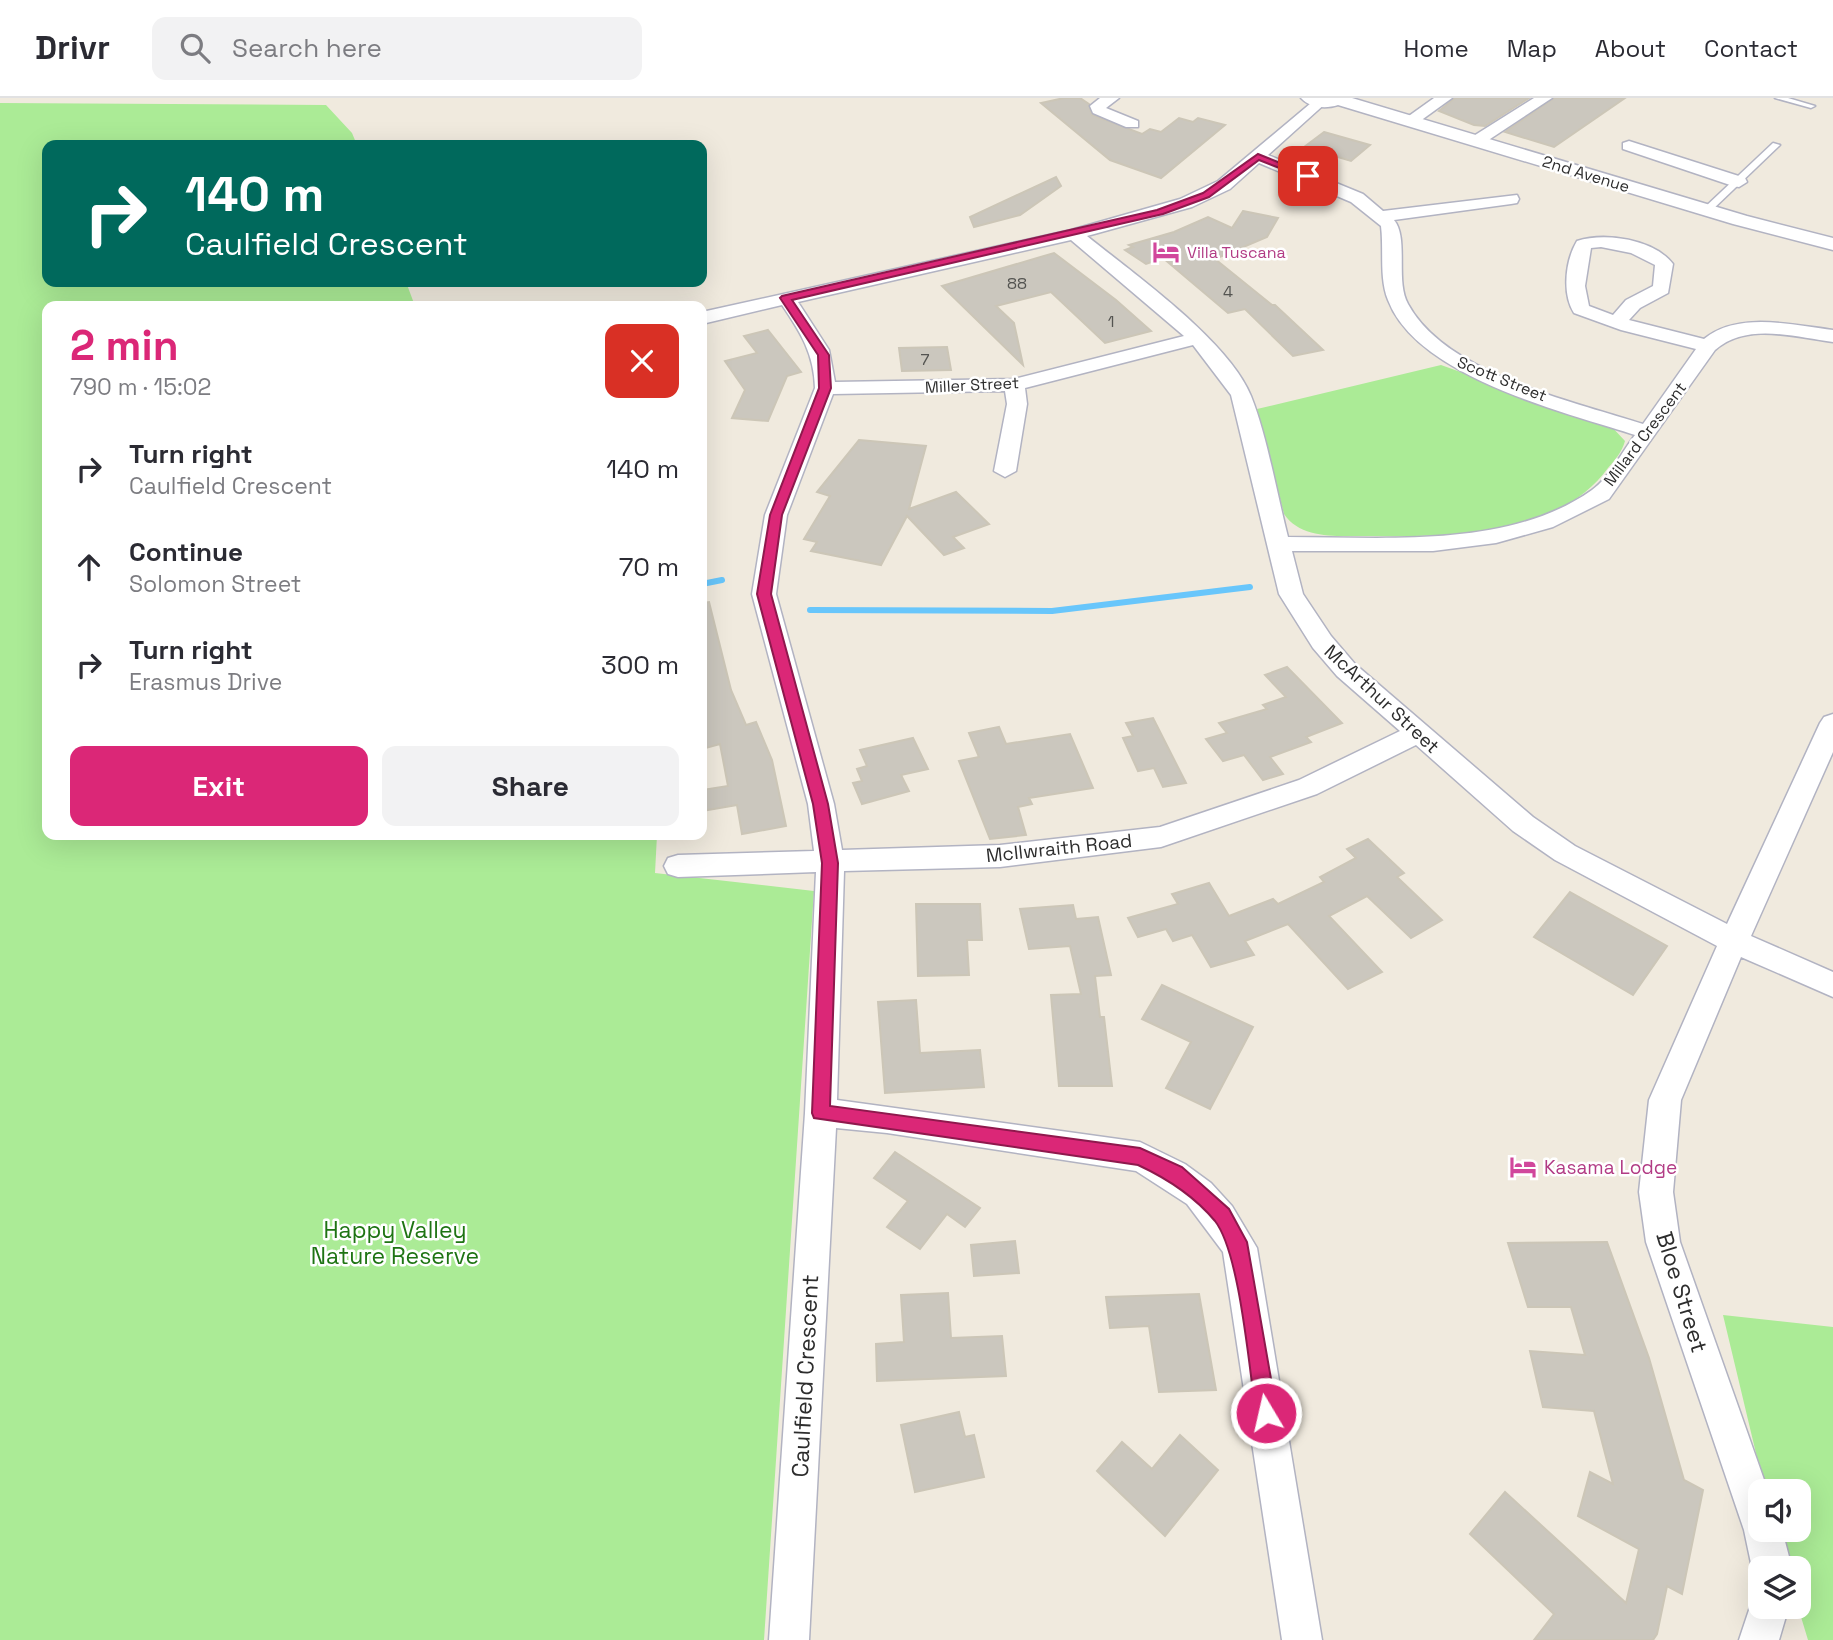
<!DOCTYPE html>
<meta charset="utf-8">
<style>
:root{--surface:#fff;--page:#f2f2f3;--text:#2b2b33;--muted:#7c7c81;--line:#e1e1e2;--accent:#db2777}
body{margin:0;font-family:"Space Grotesk",sans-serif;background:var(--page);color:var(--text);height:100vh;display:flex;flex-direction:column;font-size:26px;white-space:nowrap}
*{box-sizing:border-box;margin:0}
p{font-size:23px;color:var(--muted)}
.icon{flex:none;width:38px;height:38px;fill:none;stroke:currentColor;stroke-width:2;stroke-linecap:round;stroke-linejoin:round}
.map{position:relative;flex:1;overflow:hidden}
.panel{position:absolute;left:42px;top:203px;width:665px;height:539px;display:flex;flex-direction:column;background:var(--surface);border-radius:14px;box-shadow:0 7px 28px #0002}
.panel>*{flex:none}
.hud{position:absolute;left:42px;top:42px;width:665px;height:147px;border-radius:14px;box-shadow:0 7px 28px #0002;background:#00695c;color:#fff;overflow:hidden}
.controls{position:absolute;left:1748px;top:1381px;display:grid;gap:14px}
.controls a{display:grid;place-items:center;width:63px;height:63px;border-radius:14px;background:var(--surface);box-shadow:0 7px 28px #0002;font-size:35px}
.pin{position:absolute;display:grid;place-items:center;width:60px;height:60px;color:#fff;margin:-30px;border-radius:14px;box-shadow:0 4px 10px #0006}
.me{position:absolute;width:77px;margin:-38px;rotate:351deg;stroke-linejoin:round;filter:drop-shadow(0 0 5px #0008)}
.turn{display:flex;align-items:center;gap:24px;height:147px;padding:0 28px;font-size:32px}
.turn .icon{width:91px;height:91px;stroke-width:2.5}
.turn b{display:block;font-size:49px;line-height:60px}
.round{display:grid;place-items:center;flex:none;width:74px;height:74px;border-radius:14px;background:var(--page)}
.overview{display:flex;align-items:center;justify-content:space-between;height:119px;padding:0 28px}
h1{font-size:42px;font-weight:700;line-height:52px;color:var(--accent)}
.button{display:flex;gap:14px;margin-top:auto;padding:14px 28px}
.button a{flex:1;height:80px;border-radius:14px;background:var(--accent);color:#fff;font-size:28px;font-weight:700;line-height:80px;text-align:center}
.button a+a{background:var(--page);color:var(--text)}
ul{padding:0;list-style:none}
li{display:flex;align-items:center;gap:21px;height:98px;padding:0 28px}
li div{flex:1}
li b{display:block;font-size:26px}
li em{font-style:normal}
header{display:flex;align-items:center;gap:42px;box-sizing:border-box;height:98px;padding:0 35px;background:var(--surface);border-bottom:2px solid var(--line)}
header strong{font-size:33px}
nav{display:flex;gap:38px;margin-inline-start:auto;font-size:24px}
.search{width:490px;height:63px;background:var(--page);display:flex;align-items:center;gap:18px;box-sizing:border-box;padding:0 24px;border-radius:14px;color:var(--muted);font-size:26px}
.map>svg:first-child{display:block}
.green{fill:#abeb96}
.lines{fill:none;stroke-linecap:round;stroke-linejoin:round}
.stream{stroke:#68c6fb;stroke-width:6}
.building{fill:#cbc7be;stroke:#ccc6b7;stroke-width:2}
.service-casing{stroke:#b2b3c2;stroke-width:3}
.minor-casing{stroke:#b2b3c2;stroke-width:3}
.tertiary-casing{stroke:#b2b3c2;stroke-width:3}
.service{fill:#fff;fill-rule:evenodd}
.minor{fill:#fff;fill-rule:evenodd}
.tertiary{fill:#fff;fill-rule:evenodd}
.route{fill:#db2777;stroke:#8e194d;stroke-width:2}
.labels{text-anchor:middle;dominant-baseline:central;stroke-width:5;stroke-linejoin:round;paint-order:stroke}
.far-street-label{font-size:16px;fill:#2d2d2d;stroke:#fff}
.far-hotel-label{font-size:16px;fill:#b23c85;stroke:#fff;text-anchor:start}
.number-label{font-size:16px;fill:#545451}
.street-label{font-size:19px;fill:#2d2d2d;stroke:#fff}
.hotel-label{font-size:19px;fill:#b23c85;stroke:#fff;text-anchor:start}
.near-park-label{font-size:23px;fill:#1e7413;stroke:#fff}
.near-street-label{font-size:23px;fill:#2d2d2d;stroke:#fff}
</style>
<header>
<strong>Drivr</strong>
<div class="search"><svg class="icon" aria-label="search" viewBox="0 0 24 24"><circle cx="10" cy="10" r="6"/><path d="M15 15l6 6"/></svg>Search here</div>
<nav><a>Home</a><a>Map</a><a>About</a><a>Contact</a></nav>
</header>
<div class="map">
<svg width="1833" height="1542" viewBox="0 0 1833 1542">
<rect width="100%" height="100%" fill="#f0eade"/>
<g class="green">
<polygon points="0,5 326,7 352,35 357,47 47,47 47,184 406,184 415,208 47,208 47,737 657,737 655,775 814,793 764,1542 0,1542"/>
<path d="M1441 267 1611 328 1625 343C1622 354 1615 362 1608 370 1558 439 1451 439 1374 438 1345 437 1303 444 1284 416L1257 311Z"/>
<polygon points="1723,1217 1833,1229 1833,1542 1808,1542 1798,1509 1799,1470 1787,1470 1776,1432 1799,1432 1799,1393 1765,1393"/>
</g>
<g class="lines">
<g class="stream">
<polyline points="702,486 722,482"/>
<polyline points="810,512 1052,513 1250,489"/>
</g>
</g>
<g class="building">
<polygon points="1064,0 1080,0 1089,6 1092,17 1142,36 1150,31 1161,34 1179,20 1193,24 1198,20 1225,27 1161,80 1110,62 1041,5"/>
<polygon points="1455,0 1529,0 1485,28 1474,27 1439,13"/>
<polygon points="1554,0 1625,0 1554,49 1505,34"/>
<polygon points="1324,34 1370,47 1351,63 1304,49"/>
<polygon points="1056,79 1061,88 1020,117 974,129 970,119"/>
<polygon points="1243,113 1278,120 1267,139 1215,161 1272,207 1275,207 1323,252 1293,258 1245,211 1228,215 1163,160 1146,166 1125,152 1133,149 1129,147 1174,134 1208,119 1232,130"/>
<polygon points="1054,155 1116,202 1151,233 1105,245 1051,194 996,208 1014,225 1023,267 942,188"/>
<polygon points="768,232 801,274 787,278 768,323 732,320 745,292 725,263 757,255 744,238"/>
<polygon points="947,249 951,272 902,273 899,250"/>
<polygon points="859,342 926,348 909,411 956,394 989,426 953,439 964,450 944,457 907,418 881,467 811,453 817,444 804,441 830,398 817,394"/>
<polygon points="709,504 731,592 746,627 756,624 772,662 786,728 742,736 737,707 702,713 702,692 728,688 720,646 702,651 702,505"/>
<polygon points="1287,569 1342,625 1306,639 1311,644 1270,659 1283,676 1263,682 1244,657 1223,663 1206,641 1227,635 1219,625 1267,611 1263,607 1286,599 1265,577"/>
<polygon points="1153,620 1186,685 1163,689 1154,670 1138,673 1123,640 1133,638 1126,625"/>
<polygon points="999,629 1006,646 1070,636 1093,690 1029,700 1032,706 1018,709 1026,737 990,741 959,663 979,659 969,635"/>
<polygon points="913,640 928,671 901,677 909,693 862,706 853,685 862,683 857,671 867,668 860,652"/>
<polygon points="1368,741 1404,775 1397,779 1442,822 1411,840 1367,798 1329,818 1382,874 1348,891 1288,826 1245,843 1254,857 1211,869 1192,837 1173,843 1166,831 1138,839 1128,820 1178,806 1172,796 1209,785 1229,818 1273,801 1278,806 1324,784 1320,779 1356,760 1347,751"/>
<polygon points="1570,794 1667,848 1633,897 1534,839"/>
<polygon points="916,806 980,806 982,842 967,842 969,877 918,878"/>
<polygon points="1073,807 1076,821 1098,819 1111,877 1095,878 1100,919 1104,919 1112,988 1059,988 1051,897 1081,896 1070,848 1029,851 1020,811"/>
<polygon points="1162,887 1253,929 1210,1011 1166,990 1191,944 1142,921"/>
<polygon points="916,902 920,955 980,952 984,989 885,995 878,904"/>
<polygon points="895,1054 980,1110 965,1129 947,1116 920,1151 887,1129 908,1103 874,1080"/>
<polygon points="1015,1143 1019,1175 974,1178 971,1147"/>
<polygon points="1607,1144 1649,1260 1684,1382 1703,1392 1682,1496 1667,1488 1657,1536 1653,1542 1534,1542 1554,1516 1470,1436 1505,1394 1626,1505 1639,1451 1578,1418 1590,1374 1613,1386 1594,1313 1543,1309 1530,1253 1585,1257 1571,1209 1528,1209 1508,1145"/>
<polygon points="948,1195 951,1240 1002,1238 1006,1278 877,1283 876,1246 904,1244 901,1197"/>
<polygon points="1199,1196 1216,1292 1159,1294 1149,1228 1110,1230 1106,1199"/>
<polygon points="959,1314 965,1339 974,1337 984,1379 915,1394 901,1327"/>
<polygon points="1180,1337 1218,1372 1165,1438 1097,1373 1122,1344 1152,1371"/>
</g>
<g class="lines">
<g class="service-casing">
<g id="service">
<polygon points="1775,0 1788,0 1815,8 1811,10"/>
<polygon points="1773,45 1780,47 1710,114 1704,114 1704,110"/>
</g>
</g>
<g class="minor-casing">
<g id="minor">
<polygon points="1100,0 1119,0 1106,10 1138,23 1138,29 1126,29 1093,15 1090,8"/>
<path d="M1317 0 1327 4 1268 57 1363 96 1383 113 1517 97 1519 101 1517 105 1511 106 1394 122C1409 140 1395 183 1408 206 1446 276 1572 303 1643 326L1696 251 1621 232 1574 215C1562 196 1565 163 1577 143 1605 134 1654 141 1673 166L1668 195 1640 210 1629 222 1704 241C1738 213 1793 227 1833 232V244C1794 239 1747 224 1715 252L1609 401 1553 429 1496 445 1433 453H1292L1303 496 1331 538 1355 566 1533 719 1575 748 1727 826 1820 625 1824 619 1833 616V654L1751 838 1833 874V899L1741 859 1681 1002 1673 1094 1680 1144 1768 1393H1760V1432H1782L1792 1470H1760V1485L1752 1470 1744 1432 1646 1144 1639 1094 1649 1002 1717 848 1555 762 1513 733 1416 647 1317 696 1161 749 1000 769 844 773 837 1002 1140 1044 1185 1066 1211 1085 1232 1108 1257 1150 1322 1542H1282L1223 1154 1187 1106 1136 1073 887 1035 836 1030 809 1542H769L805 1015 816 774 678 779 668 776 664 768 668 760 678 757 814 753 808 706 752 496 765 417 815 290C814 256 801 235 782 207L702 226V214L1071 132 1180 101 1218 83ZM1259 65 1351 104 1381 128C1384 152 1379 180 1388 202 1417 279 1564 314 1635 337 1622 354 1609 380 1592 392 1509 451 1384 439 1288 439 1277 396 1267 338 1251 298 1229 243 1134 176 1087 138L1192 109 1230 91ZM1071 142 1184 238 1014 281 835 284 829 252 798 204ZM1601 149 1631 155 1655 167 1653 188 1626 202 1613 217 1589 208 1585 188 1591 150ZM1193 247 1231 297 1279 496 1313 550 1337 578 1400 633 1299 682 1160 729 1000 747 842 752 834 706 776 496 787 417 833 296 1005 293 1007 306 994 373 1005 379 1016 373 1027 306 1025 290Z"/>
<polygon points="1434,0 1452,0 1416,26 1406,26 1406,20"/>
<polygon points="1534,0 1552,0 1484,45 1472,45 1472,39"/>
<polygon points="1629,43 1745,80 1747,84 1739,89 1733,88 1623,51 1623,45"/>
<polygon points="1760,1491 1760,1508 1789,1508 1779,1542 1739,1542 1755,1494"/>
</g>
</g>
<g class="tertiary-casing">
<path id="tertiary" d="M1301 0H1352L1747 118 1833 140V152L1733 126 1338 7C1326 11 1310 10 1301 0Z"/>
</g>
<use href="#service" class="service"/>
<use href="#minor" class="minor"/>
<use href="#tertiary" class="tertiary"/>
</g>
<path class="route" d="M1258 56 1313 78 1305 80 1259 62 1209 99 1163 116 792 202 829 257 831 290 782 417 771 496 828 706 838 765 830 1008 1140 1050 1182 1069 1229 1111 1247 1144 1277 1315 1274 1323 1266 1326 1259 1323 1256 1315C1249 1271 1240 1155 1215 1123 1195 1099 1166 1080 1138 1067L814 1020 812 1015 822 765 813 706 757 496 770 417 819 290 818 257 780 200 782 198 1157 112 1203 95Z"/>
<defs>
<g id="hotel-bare" transform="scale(2.1)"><path d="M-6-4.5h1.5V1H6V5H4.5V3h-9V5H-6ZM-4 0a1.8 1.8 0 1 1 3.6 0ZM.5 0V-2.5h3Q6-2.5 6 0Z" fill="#d1479c" stroke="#fff" stroke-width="2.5" paint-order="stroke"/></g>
</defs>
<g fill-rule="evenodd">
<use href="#hotel-bare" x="1166" y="154"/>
<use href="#hotel-bare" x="1523" y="1069"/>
</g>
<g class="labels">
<g class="far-street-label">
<text transform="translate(1586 76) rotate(17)">2nd Avenue</text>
<text transform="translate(1502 281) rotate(22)">Scott Street</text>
<text transform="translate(972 287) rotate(-3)">Miller Street</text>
<text transform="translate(1645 336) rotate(-53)">Millard Crescent</text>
</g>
<g class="far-hotel-label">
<text x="1187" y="154">Villa Tuscana</text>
</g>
<g class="number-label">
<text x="1017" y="185">88</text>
<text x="1228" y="193">4</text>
<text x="1111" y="223">1</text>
<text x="925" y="261">7</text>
</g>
<g class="street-label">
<text transform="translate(1382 601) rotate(43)">McArthur Street</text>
<text transform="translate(1059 750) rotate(-6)">McIlwraith Road</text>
</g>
<g class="hotel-label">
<text x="1544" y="1069">Kasama Lodge</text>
</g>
<g class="near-park-label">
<text x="395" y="1132">Happy Valley<tspan x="395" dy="26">Nature Reserve</tspan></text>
</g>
<g class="near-street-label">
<text transform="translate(1682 1194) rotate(73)">Bloe Street</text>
<text transform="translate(805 1278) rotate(-87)">Caulfield Crescent</text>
</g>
</g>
</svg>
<div class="controls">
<a><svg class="icon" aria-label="sound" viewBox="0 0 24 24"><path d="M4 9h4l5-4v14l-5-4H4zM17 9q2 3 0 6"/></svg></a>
<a><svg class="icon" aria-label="layers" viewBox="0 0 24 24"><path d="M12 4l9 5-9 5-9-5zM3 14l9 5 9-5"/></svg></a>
</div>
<div class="pin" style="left:1308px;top:78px;background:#d93025"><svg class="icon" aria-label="arrive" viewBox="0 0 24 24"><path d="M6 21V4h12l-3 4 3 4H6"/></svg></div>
<svg class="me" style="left:1266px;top:1315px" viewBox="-20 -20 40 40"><circle r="17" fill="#db2777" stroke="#fff" stroke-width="3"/><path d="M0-11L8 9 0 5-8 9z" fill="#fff"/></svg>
<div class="hud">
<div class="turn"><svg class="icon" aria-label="right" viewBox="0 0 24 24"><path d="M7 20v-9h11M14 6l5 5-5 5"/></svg><div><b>140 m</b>Caulfield Crescent</div></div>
</div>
<section class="panel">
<div class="overview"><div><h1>2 min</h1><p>790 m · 15:02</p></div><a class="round" style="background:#d93025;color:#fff"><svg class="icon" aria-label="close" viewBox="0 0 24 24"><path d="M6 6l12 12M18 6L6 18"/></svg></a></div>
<ul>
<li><svg class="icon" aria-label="right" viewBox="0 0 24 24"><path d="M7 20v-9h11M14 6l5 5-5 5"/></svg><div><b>Turn right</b><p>Caulfield Crescent</p></div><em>140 m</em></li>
<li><svg class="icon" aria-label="ahead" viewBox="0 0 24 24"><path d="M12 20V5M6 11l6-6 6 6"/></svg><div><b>Continue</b><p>Solomon Street</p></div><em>70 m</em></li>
<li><svg class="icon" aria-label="right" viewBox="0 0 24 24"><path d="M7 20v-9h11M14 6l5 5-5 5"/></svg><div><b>Turn right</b><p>Erasmus Drive</p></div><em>300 m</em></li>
</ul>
<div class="button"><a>Exit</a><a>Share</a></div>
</section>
</div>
